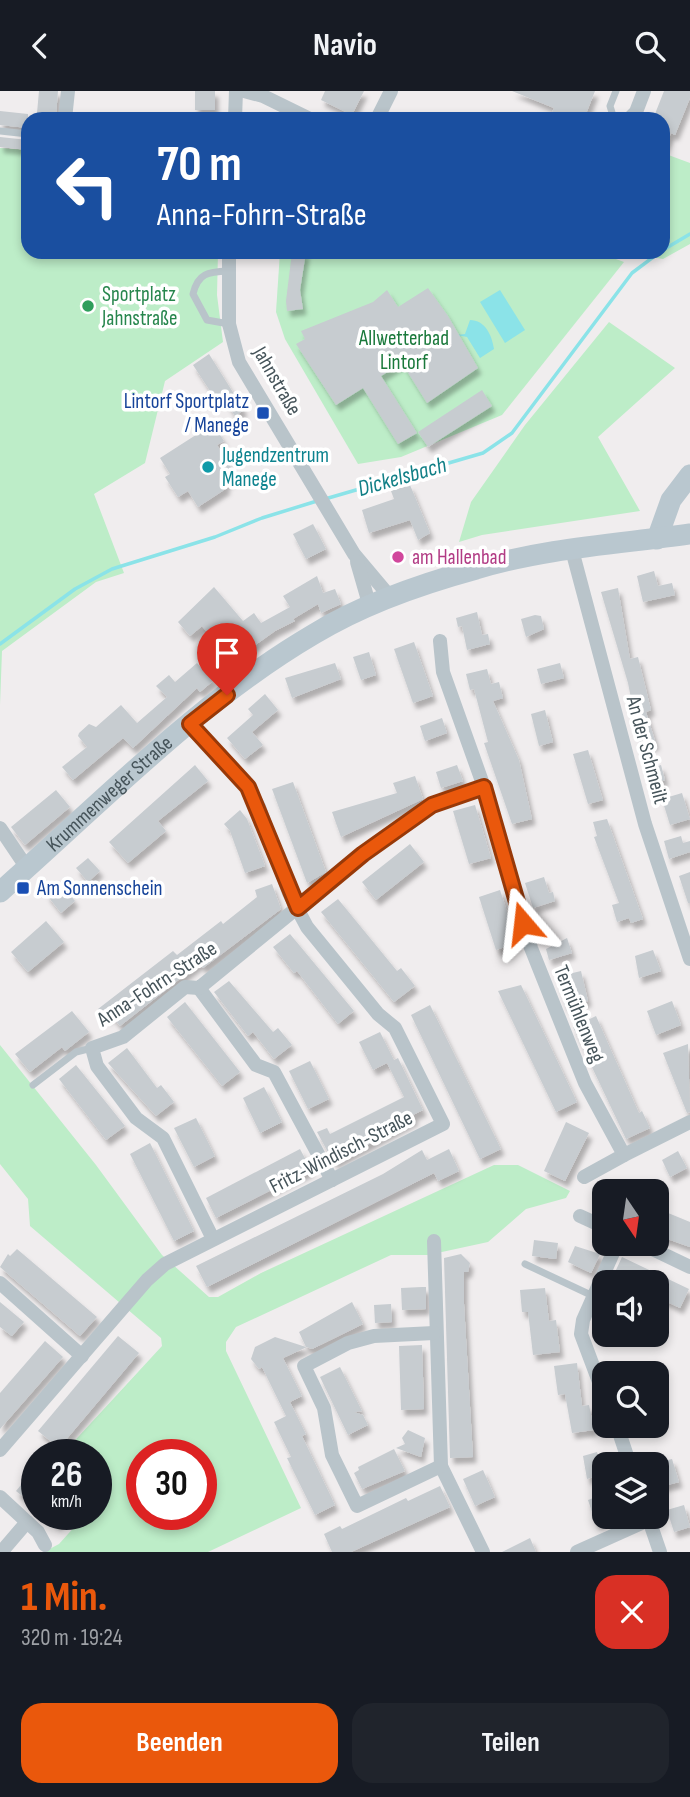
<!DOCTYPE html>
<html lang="de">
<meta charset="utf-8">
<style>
:root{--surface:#171b24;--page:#20242c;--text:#f1f3f6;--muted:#9ea1a6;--accent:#ea580c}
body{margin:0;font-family:"Sofia Sans Condensed",sans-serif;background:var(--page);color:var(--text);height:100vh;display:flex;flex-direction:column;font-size:26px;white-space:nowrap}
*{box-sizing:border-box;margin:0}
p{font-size:23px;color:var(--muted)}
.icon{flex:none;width:38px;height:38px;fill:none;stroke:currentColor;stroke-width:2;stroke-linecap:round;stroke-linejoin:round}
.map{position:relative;height:1461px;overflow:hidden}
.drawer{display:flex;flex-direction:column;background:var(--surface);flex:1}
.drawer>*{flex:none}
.guide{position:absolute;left:21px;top:21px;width:649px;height:147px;border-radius:21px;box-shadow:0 4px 10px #0003;background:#1a4fa0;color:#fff;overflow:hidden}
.needle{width:46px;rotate:167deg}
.buttons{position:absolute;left:592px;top:1088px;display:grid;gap:14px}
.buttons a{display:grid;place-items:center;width:77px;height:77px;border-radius:14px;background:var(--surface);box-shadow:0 4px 10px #0003;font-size:35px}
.speed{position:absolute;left:21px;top:1348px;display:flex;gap:14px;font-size:35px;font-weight:700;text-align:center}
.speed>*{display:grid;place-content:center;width:91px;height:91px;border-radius:50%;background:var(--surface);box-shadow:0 4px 10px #0003;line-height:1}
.speed small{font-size:18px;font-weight:400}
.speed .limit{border:10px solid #d22;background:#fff;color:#111}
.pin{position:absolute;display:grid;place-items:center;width:60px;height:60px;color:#fff;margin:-72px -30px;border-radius:50% 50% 50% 0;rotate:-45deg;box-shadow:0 0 7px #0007}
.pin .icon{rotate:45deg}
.me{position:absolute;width:77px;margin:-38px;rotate:343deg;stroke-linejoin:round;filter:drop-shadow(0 0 5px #0008)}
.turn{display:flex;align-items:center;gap:24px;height:147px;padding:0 21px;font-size:32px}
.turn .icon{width:91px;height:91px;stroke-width:2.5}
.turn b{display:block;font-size:49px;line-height:60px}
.round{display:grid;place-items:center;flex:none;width:74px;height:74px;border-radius:21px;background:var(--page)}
.summary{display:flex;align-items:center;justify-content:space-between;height:119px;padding:0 21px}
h1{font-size:42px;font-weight:700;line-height:52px;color:var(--accent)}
.action{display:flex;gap:14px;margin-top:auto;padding:14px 21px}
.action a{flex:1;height:80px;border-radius:21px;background:var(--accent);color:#fff;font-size:28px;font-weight:700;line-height:80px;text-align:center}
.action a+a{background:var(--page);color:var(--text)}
header{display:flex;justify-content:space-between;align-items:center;height:91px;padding:0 21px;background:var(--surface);font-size:32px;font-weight:700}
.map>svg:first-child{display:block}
.green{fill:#bdedc8;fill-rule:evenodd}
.water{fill:#8be3e8}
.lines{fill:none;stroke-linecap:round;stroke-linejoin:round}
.stream{stroke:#8be3e8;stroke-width:3.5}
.building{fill:#c7ccd0;filter:url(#shadow)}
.service{stroke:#b9c4ca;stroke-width:7}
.minor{stroke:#b9c4ca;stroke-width:14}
.secondary{stroke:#b9c7cf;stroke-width:21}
.route-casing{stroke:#983908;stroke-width:18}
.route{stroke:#ea580c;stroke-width:12}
.leisure-dot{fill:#2e9e5b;stroke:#fff;stroke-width:2.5}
.transit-dot{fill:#1a4fb4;stroke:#fff;stroke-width:2.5}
.culture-dot{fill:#0f9aa8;stroke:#fff;stroke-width:2.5}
.hotel-dot{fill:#d1479c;stroke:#fff;stroke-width:2.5}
.labels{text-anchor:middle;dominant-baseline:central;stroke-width:7;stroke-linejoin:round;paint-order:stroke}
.leisure-label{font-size:21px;fill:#27864d;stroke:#fff;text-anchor:start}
.park-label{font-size:21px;fill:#1a793b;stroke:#fff}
.street-label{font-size:21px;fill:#46545a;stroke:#fff}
.transit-label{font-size:21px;fill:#164399;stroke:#fff;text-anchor:end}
.culture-label{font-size:21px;fill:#0d838f;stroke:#fff;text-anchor:start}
.hotel-label{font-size:21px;fill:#b23c85;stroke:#fff;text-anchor:start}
.water-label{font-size:23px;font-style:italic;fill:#117f86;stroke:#fff}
</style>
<header><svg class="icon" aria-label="back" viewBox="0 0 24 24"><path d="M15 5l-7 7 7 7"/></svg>Navio<svg class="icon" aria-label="search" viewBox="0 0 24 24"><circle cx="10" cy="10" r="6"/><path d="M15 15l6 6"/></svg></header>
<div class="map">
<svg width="690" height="1461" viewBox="0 0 690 1461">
<defs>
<filter id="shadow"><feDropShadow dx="3.5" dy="6" stdDeviation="2" flood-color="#0004"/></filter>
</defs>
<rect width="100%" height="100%" fill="#f0edee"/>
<g class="green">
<polygon points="0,57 28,59 28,161 218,161 217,204 223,251 165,290 145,372 94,403 124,482 96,491 2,560 0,614"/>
<polygon points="663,62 690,72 690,153 663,168 621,161 663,161"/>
<polygon points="280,161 597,161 624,171 502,324 401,366 358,373 285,248 276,221"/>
<polygon points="609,231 675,277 598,346 640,420 482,444 459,451 471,411 525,334"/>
<path d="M0 954 96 1074 162 1164 209 1206H218L261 1182 494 1074H518L570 1100 566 1107 526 1118 488 1151 428 1164H391L236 1236 226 1251V1260L301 1417 208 1461H44L59 1453 86 1423H96V1412L101 1406 96 1403V1363H66L67 1358 162 1255 161 1247 30 1135 28 1108 0 1073ZM142 1363H201V1423H142Z"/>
</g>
<g class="water">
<polygon points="500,199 525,239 505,252 480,211"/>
<path d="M470 229C485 229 492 244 494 258L480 267 467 246 457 244 465 243Z"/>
</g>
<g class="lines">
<g class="stream">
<polyline points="663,159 690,143"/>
<polyline points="325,408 483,362 512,342 632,182 660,161"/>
<polyline points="0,553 75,498 112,478 215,446 262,427 317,410"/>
</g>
</g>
<g class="building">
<polygon points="39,0 58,0 56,24 37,22"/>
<rect x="195" y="0" width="20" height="19"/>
<polygon points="325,0 364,0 352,24 321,9"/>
<polygon points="512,0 595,0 584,28 549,28 554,17"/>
<polygon points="664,0 690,0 690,7 675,44 671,42 663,61 663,28 653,28"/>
<polygon points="0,20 28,23 28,37 0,34"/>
<polygon points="0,46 28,49 28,59 0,56"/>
<polygon points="292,161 306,161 300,199 303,218 287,220 286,210"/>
<polygon points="428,197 448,225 478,277 427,312 402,272 381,285 417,342 398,353 363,297 336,314 296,253 305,248 301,240 373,211 387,199 398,216"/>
<polygon points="209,263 244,319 235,325 222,305 216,309 193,274"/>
<polygon points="482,299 492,315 428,356 418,341"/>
<polygon points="213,333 224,350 217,354 237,386 225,393 227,397 198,416 188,400 178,406 165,386 170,383 160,367"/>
<polygon points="410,394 430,442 418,449 410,429 369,442 362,419 394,408 391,400"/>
<polygon points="313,433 326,458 306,468 293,443"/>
<polygon points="654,480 658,495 672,492 675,504 643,511 637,485"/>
<polygon points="317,485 323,502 335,498 341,513 321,522 318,513 293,528 295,530 275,540 244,562 251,569 226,586 217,575 228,566 202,535 190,545 178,531 214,496 243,530 254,522 261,532 290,516 283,505"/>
<polygon points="618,497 630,568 638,566 651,619 646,621 656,653 641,658 628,592 601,501"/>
<polygon points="477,521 482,544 488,543 490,553 467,559 462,535 458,536 456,527"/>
<polygon points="535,524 541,525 544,538 526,546 521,528"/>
<polygon points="414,551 433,605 413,612 394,558"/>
<polygon points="369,561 376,584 361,589 353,566"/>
<polygon points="197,572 213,590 200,601 197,597 133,657 123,647 73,689 62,676 87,656 78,645 79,642 89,633 96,636 121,614 137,632 167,606 156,595 169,584 175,591"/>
<polygon points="335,572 341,588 292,607 285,587"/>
<polygon points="560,572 564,587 541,593 537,578"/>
<polygon points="487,578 491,593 499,591 503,607 493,610 519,669 532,728 512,733 484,652 488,651 474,598 470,599 466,583"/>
<polygon points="265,603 278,619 252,641 263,654 245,668 227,647 253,624 248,618"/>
<polygon points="545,619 553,651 539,655 531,623"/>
<polygon points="442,627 447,642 425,650 420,635"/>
<polygon points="588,659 603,709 588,713 573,663"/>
<polygon points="195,674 208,690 158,730 166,740 128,772 109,751"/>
<polygon points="457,674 463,690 441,697 436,681"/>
<polygon points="661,674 665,689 653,692 649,678"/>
<polygon points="415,685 423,708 341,746 332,721 397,702 393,692"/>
<polygon points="293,691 326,781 307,792 272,698"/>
<polygon points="56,699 70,716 25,754 11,736"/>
<polygon points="682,702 690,728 670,734 662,708"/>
<polygon points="475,714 491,767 469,773 453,720"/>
<polygon points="240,719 247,728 265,775 245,782 230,740 224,733"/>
<polygon points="607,728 643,828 631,832 629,827 617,831 612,814 619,812 594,746 597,745 593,731"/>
<polygon points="681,745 683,752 690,750 690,761 669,768 664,750"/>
<polygon points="410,753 424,771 376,809 362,791"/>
<polygon points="88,767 100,780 88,791 76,777"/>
<polygon points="690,781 690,812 688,812 679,785"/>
<polygon points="544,786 549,802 553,801 555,810 533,817 525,792"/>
<polygon points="60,792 75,810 61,822 46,803"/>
<polygon points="272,793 281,818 203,877 200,872 120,935 111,924 106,928 98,918 173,860 177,864 221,830 223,833 257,806 255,799"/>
<polygon points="500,799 517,852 496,859 479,806"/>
<polygon points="338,808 397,880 401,877 415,895 394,911 321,821"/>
<polygon points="46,830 64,851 28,881 11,861"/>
<polygon points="290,843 354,920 338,933 297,880 294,882 273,856"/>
<polygon points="567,847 572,862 549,869 546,858"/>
<polygon points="653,859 661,880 639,887 635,865"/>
<polygon points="581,880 588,910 565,915 556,886"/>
<polygon points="229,890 273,941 278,937 292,954 274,968 253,941 248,945 214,901"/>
<polygon points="521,894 577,1011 556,1021 498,900"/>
<polygon points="672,910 681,934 656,944 647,920"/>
<polygon points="185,911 240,981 222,995 167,926"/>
<polygon points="430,914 501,1058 480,1068 411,924"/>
<polygon points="72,920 89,941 65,960 62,956 30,981 15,963"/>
<polygon points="596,925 639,1022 642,1020 650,1037 626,1048 573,936"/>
<polygon points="380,941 394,969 392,970 398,967 423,1019 413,1024 415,1028 334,1072 317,1041 327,1037 330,1043 404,1006 387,972 373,979 359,951"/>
<polygon points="688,953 690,1021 687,1022 663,962"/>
<polygon points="127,957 157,997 161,994 174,1011 156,1025 108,972"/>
<polygon points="310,970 329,1008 308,1018 289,980"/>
<polygon points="76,974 125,1035 106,1049 59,988"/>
<polygon points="264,996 282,1031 260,1042 243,1007"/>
<polygon points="196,1027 215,1065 194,1076 174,1037"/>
<polygon points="566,1031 589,1042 565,1090 544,1080"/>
<polygon points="150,1052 194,1140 174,1150 130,1063"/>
<polygon points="300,1058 311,1079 216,1127 206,1107"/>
<polygon points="449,1058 459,1080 438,1090 434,1082 207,1196 196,1175 383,1083 422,1059 427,1069"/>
<polygon points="678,1060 687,1077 670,1086 662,1069"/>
<polygon points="656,1117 690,1131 690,1156 656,1144"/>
<polygon points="534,1149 558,1152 556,1168 532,1165"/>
<polygon points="575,1155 600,1163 591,1182 568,1171"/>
<polygon points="17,1158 97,1226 80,1245 0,1176 8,1163 10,1165"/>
<polygon points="461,1163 470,1172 468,1181 464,1181 464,1213 473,1366 450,1367 444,1167"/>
<polygon points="622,1166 689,1198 680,1217 661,1208 669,1192 610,1192"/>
<polygon points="422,1196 426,1196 426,1218 402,1219 401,1197"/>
<polygon points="545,1197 549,1230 556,1229 560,1261 533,1264 528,1221 522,1221 520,1199"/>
<polygon points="0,1211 24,1231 12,1245 0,1236"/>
<polygon points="352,1211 363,1233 312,1258 307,1256 283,1267 302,1305 290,1311 306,1343 302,1345 335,1414 315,1424 287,1367 291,1366 274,1331 286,1325 262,1276 259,1278 251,1268 255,1256 275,1246 306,1256 299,1241"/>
<polygon points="391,1213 392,1231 375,1232 374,1214"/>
<polygon points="118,1245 139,1262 59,1357 38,1340"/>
<polygon points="45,1250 63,1266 0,1338 0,1302"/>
<polygon points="422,1254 424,1318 401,1319 399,1255"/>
<polygon points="577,1272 582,1315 589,1314 594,1339 572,1342 565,1303 558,1304 554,1275"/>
<polygon points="340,1276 362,1320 354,1321 363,1324 368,1334 348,1344 320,1286"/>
<polygon points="408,1339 425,1347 421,1366 396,1357 405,1353 402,1347"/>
<polygon points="394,1358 405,1380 362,1398 354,1382 359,1379 358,1376"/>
<polygon points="597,1361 603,1383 587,1388 583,1365"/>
<polygon points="672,1368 679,1391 660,1396 656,1372"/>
<polygon points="483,1379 495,1406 475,1415 463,1388"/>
<polygon points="30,1383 37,1388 37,1417 16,1400"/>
<polygon points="440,1395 450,1416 351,1461 332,1461 324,1443 340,1435 342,1438 406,1407 408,1410"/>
<polygon points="604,1403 604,1430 596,1433 588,1409"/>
<polygon points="684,1414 690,1436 674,1441 667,1419"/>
<polygon points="43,1423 67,1423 57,1434"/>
<polygon points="530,1447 536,1461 502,1461"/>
</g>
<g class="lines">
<g class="service">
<polyline points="614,28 610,15 616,0"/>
<polyline points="0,40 28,43"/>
<path d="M228 180C208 181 198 182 193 203L207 229 229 233"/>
<polyline points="33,994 76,961 92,957"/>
<polyline points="525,1173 593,1205"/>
</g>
<g class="minor">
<polyline points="244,0 263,5 310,28"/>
<polyline points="65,28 68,0"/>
<polyline points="235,28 236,0"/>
<polyline points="377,28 391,0"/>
<polyline points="629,28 636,21 644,0"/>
<polyline points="229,161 229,233 239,271 354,463 391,507"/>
<polyline points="572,459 645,733 690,868"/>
<polyline points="357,471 370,516"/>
<polyline points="440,550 443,581 484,696 531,857 585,992 624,1064 584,1086"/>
<polyline points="0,737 27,777"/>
<polyline points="199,897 256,974 274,981 332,1089"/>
<polyline points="624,1064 690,1031"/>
<polyline points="580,1125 604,1136"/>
<polyline points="213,1148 163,1047 136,1027 97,975 92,957 123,946 185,896 199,897 363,763 431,714 484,696"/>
<polyline points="434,1150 441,1375 483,1461"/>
<polyline points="642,1153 690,1176"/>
<polyline points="0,1192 82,1265"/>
<polyline points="434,1242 374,1245 348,1252 304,1275 324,1317 332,1364 357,1415 441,1375"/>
<polyline points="604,1304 581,1243 583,1229 617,1153"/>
<polyline points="617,1335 630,1374"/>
<polyline points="0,1359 147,1189 165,1173 443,1033 395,937 378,923 307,836 289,802 259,716 248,696 190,633"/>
<polyline points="0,1406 38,1441 45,1454"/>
<polyline points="648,1426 660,1461"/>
<polyline points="3,1459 27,1431"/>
<polyline points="577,1461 648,1429"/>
</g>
<g class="secondary">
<polyline points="657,448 671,409 690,384"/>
<path id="s1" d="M0 801C101 712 198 611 314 543 363 513 421 493 476 478 545 457 619 453 690 443"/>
</g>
</g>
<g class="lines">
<g class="route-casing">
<polyline id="route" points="227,604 190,633 248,696 298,817 363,763 432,714 484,696 523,832"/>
</g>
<use href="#route" class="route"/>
</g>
<circle class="leisure-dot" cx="88" cy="215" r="7"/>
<g class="transit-dot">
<rect x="256" y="315" width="14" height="14" rx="3.5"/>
<rect x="16" y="790" width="14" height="14" rx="3.5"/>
</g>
<circle class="culture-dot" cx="208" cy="376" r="7"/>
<circle class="hotel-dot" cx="398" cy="466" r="7"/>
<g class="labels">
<g class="leisure-label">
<text x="102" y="203">Sportplatz<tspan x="102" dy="24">Jahnstraße</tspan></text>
</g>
<g class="park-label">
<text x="404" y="247">Allwetterbad<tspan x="404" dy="24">Lintorf</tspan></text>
</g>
<g class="street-label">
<text transform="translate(277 290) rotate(60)">Jahnstraße</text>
<text transform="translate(647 659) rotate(75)">An der Schmeilt</text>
<text stroke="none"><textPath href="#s1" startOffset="147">Krummenweger Straße</textPath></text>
<text transform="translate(157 893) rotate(-33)">Anna-Fohrn-Straße</text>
<text transform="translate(579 923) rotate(68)">Termühlenweg</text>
<text transform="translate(341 1061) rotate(-27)">Fritz-Windisch-Straße</text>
</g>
<g class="transit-label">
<text x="249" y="310">Lintorf Sportplatz<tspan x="249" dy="24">/ Manege</tspan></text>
<text x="37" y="797" text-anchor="start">Am Sonnenschein</text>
</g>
<g class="culture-label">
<text x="222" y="364">Jugendzentrum<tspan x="222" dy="24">Manege</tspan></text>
</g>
<g class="hotel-label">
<text x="412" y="466">am Hallenbad</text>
</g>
<g class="water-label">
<text transform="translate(402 386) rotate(-16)">Dickelsbach</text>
</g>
</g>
</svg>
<div class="buttons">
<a><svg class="needle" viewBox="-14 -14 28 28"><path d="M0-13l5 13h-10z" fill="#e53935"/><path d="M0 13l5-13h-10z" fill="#9ea1a6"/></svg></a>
<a><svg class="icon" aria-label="sound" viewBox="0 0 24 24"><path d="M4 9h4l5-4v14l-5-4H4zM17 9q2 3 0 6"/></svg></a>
<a><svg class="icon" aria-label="search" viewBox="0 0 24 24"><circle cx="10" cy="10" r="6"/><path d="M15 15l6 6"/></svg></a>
<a><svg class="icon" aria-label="layers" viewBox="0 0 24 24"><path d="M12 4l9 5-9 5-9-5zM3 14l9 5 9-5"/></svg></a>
</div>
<div class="speed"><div>26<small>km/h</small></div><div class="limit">30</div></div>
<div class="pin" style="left:227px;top:604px;background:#d93025"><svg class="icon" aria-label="arrive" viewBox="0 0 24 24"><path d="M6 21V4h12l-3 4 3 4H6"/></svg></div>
<svg class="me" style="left:523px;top:832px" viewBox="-20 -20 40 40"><path d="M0-17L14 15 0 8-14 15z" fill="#ea580c" stroke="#fff" stroke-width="4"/></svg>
<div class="guide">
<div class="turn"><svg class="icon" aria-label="left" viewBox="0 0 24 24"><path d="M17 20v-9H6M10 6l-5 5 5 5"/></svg><div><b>70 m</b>Anna-Fohrn-Straße</div></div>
</div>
</div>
<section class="drawer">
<div class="summary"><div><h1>1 Min.</h1><p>320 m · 19:24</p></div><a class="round" style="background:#d93025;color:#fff"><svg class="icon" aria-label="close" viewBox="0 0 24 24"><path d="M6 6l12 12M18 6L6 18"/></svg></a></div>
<div class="action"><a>Beenden</a><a>Teilen</a></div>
</section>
